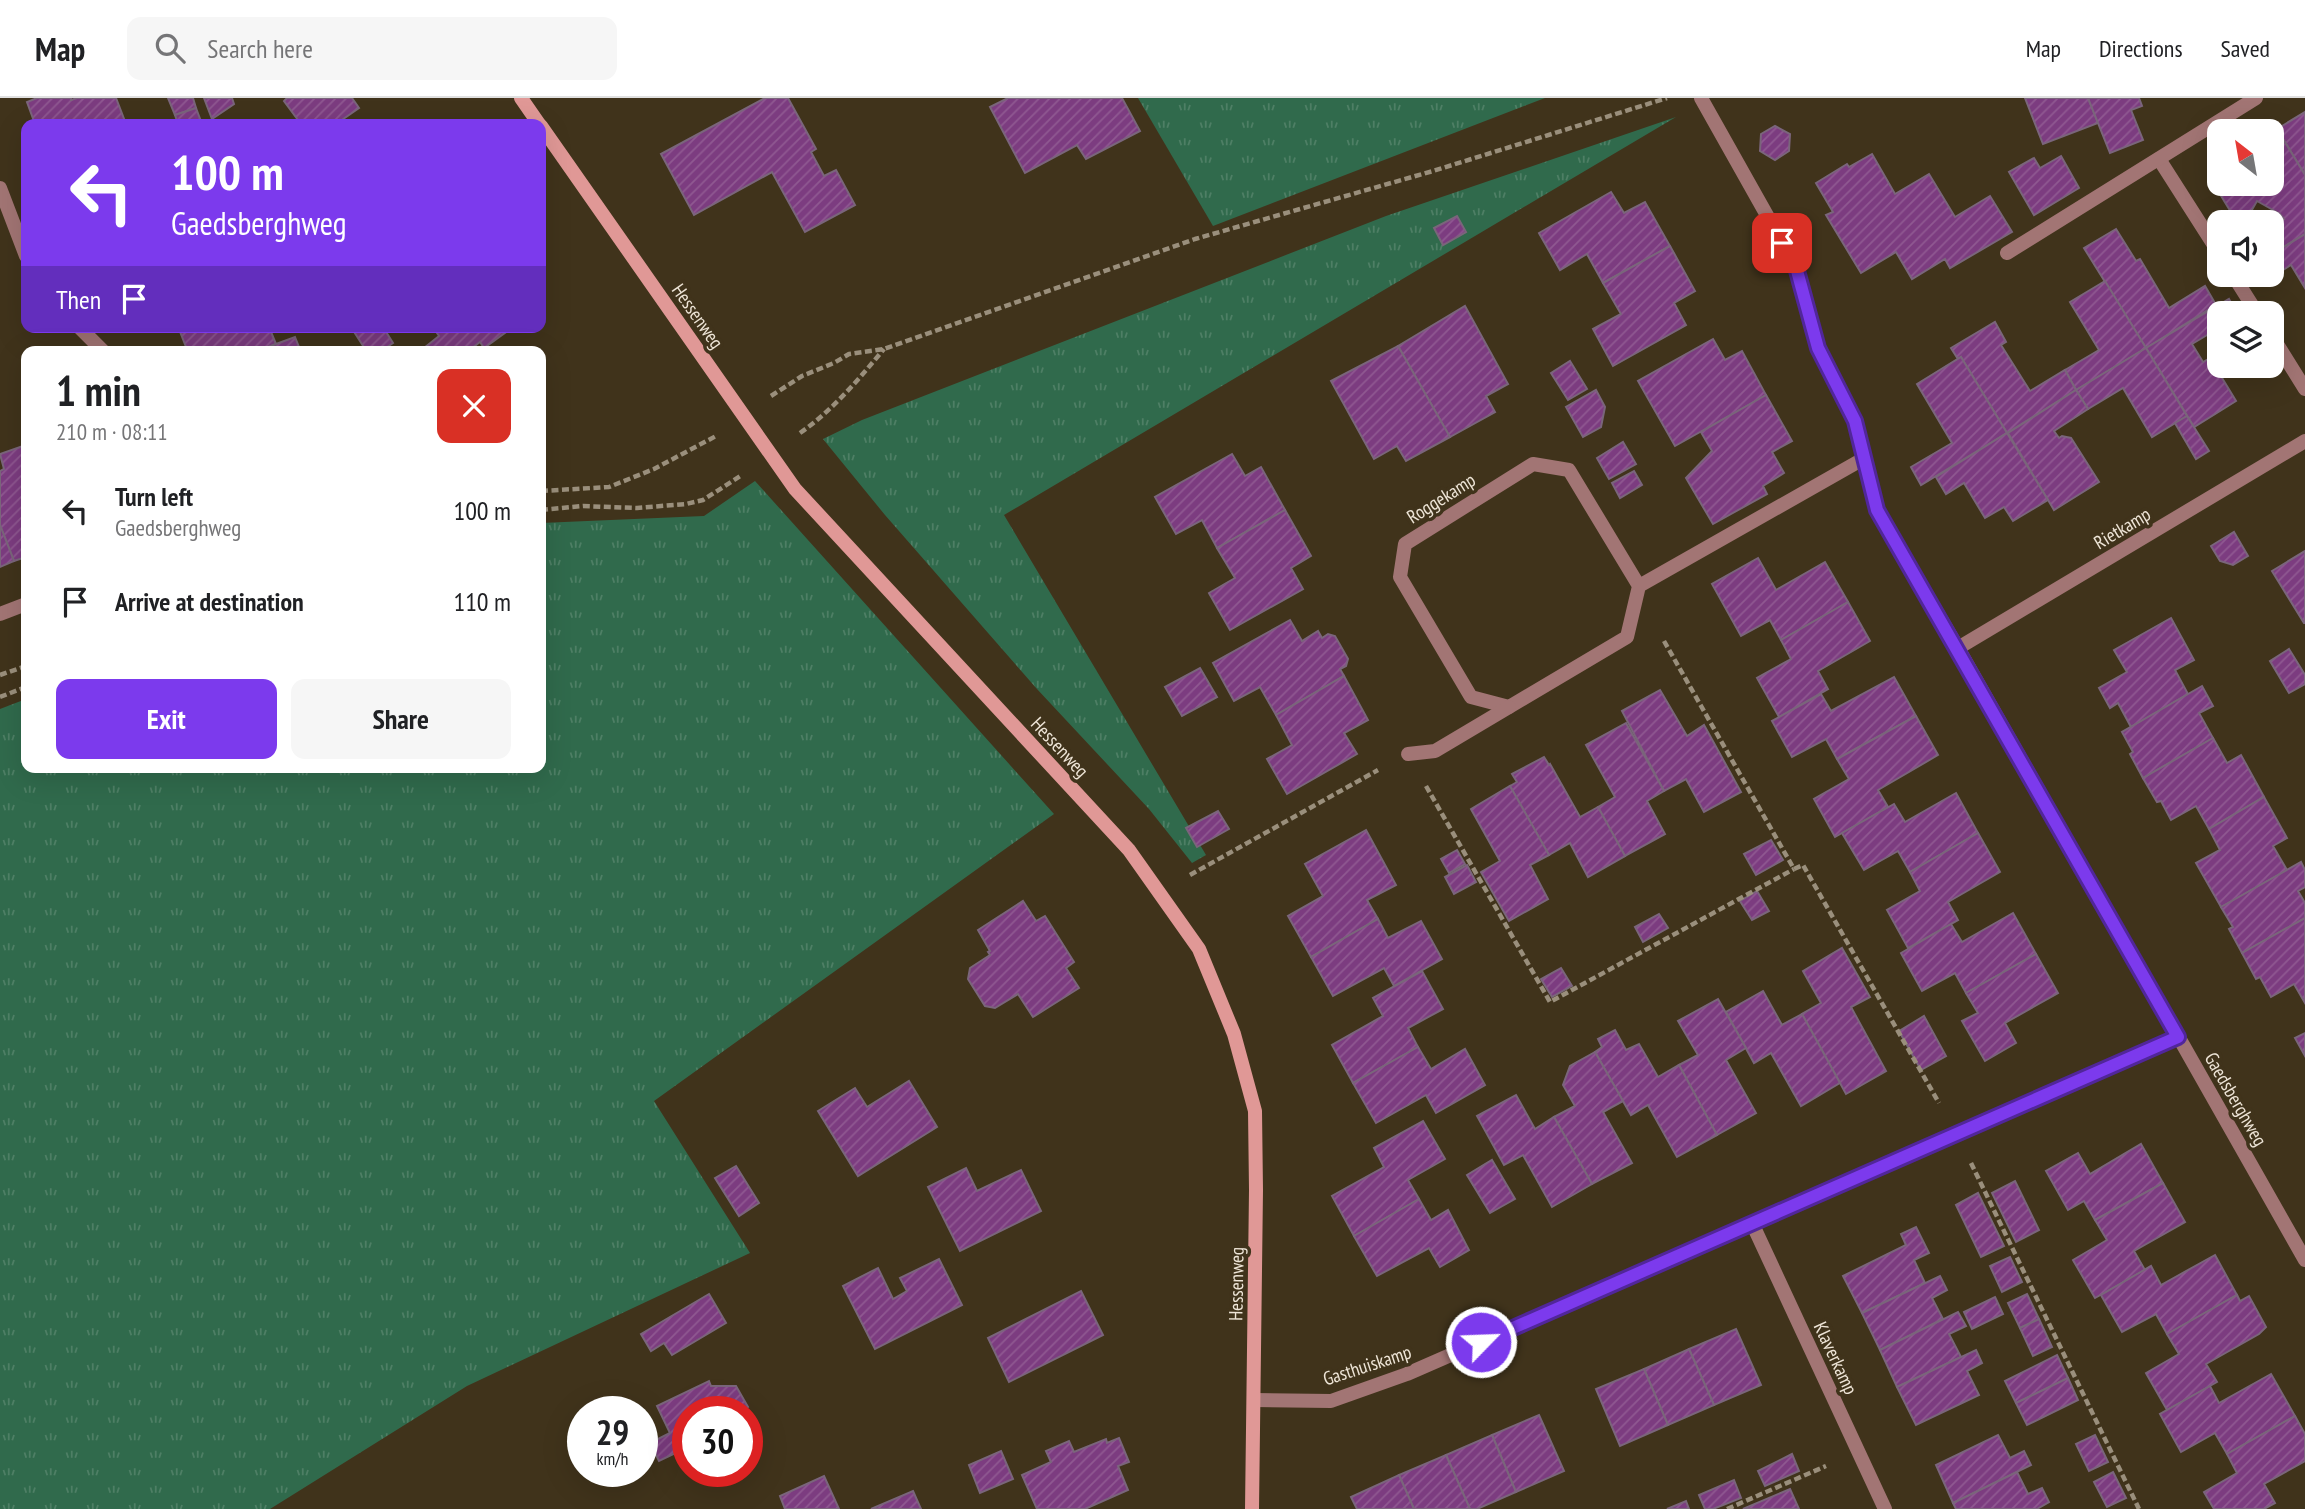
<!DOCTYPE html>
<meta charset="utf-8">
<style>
:root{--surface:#fff;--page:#f6f6f6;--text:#202124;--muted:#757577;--line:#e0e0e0;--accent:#7c3aed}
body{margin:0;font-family:"PT Sans Narrow",sans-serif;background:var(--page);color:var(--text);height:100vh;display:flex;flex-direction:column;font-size:26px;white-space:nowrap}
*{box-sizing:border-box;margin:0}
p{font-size:23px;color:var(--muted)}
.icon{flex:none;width:38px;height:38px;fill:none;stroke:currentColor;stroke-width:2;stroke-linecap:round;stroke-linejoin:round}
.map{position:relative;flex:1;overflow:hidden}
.panel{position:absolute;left:21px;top:248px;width:525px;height:427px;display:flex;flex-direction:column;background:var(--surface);border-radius:14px;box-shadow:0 7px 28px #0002}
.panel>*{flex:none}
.banner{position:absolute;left:21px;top:21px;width:525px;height:214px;border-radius:14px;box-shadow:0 7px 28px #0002;background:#7c3aed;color:#fff;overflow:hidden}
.needle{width:46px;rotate:329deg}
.tools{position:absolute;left:2207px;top:21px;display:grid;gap:14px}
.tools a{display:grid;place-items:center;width:77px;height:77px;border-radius:14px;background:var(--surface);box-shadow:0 7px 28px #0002;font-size:35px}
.speed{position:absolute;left:567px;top:1298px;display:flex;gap:14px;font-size:35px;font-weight:700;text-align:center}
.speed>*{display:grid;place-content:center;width:91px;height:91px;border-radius:50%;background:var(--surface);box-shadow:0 7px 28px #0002;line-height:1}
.speed small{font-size:18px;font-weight:400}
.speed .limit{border:10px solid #d22;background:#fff;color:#111}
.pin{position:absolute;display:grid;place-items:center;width:60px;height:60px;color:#fff;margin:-30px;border-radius:14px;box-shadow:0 4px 10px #0006}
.me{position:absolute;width:77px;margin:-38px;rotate:66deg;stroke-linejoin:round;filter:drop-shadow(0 0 5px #0008)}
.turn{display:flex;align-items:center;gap:24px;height:147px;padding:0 35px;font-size:32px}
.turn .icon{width:91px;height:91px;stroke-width:2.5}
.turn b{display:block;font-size:49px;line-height:60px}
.then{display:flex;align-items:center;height:66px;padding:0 35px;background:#0003;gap:14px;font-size:26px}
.round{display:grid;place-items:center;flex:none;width:74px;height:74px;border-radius:14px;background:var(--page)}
.summary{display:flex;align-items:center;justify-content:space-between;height:119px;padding:0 35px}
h1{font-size:42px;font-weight:700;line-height:52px}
.primary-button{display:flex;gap:14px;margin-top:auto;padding:14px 35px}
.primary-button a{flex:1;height:80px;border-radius:14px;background:var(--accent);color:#fff;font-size:28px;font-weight:700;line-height:80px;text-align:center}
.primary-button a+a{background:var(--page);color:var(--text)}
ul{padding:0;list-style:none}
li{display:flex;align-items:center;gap:21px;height:91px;padding:0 35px}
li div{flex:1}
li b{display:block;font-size:26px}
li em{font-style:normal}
header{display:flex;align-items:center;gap:42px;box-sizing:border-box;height:98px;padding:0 35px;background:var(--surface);border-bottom:2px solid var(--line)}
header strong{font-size:33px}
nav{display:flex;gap:38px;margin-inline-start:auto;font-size:24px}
.search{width:490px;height:63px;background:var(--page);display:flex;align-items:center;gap:18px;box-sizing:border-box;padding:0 24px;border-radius:14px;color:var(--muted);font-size:26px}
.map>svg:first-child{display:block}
.grass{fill:url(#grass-tufts)}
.building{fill:url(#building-hatch);stroke:#7a657b;stroke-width:2}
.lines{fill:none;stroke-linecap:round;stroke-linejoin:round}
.path{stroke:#9a8f7c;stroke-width:4.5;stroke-dasharray:7 3.5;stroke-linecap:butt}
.minor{stroke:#a27574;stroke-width:14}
.secondary{stroke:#e09896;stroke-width:14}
.route-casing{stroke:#51269a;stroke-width:18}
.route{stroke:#7c3aed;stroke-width:12}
.labels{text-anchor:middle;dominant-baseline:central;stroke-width:7;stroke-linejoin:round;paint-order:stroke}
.street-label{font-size:19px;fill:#eee5d7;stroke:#40331b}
</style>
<header>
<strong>Map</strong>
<div class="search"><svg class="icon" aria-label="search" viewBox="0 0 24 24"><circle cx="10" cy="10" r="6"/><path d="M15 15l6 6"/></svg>Search here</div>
<nav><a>Map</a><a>Directions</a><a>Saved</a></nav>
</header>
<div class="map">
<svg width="2305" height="1411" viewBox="0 0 2305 1411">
<defs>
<pattern id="grass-tufts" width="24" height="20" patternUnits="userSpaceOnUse" patternTransform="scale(1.75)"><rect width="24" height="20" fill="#306a4c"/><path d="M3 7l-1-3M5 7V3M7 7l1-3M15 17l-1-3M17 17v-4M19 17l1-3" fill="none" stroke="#4e7f65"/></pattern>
<pattern id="building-hatch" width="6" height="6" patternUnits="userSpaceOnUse" patternTransform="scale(1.75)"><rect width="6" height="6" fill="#7c3c80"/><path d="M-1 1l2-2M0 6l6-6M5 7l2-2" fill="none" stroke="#8f5891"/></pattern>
</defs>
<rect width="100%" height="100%" fill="#40331b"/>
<g class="grass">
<polygon points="1138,0 1545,0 1213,128"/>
<polygon points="1676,19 1004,417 1206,757 1192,765 1149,711 1037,591 885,417 823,341 862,322 1386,118"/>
<polygon points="755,383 1054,716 654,1003 750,1155 467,1288 270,1411 0,1411 0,611 26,601 26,670 541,670 541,425 704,418"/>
</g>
<g class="building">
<polygon points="37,0 71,0 71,2 77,0 116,0 126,26 35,26 27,4"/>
<polygon points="168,0 193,0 196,10 175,17"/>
<polygon points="204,0 232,0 234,6 212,21"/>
<polygon points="287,0 352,0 359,10 336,26 301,26 284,3"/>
<polygon points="765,0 788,0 816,51 811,54 824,78 836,72 855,107 805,134 772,74 694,117 661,56"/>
<polygon points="1008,0 1122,0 1140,33 1086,61 1077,47 1025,75 990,9"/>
<polygon points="2025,0 2088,0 2098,25 2043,46"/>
<polygon points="2088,0 2139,0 2142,8 2131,12 2143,42 2110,55"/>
<polygon points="196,10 202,26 178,26 175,17"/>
<polygon points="2305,14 2305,77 2277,31"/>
<polygon points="1775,28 1790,36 1789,53 1775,62 1760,53 1761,36"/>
<polygon points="2277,31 2305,77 2305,136 2272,156 2272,129 2284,121 2280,116 2257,103 2245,124 2237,124 2209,78 2219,72 2219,86 2272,86 2272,34"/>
<polygon points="1872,56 1895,96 1929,76 1955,119 1990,98 2012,134 1950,170 1945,161 1912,181 1896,154 1861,175 1826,117 1833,114 1816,85 1847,66 1849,69"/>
<polygon points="2061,58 2079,90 2034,117 2009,74 2034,60 2040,70"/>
<polygon points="1611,94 1624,115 1645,104 1670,148 1603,185 1587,156 1560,172 1539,135"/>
<polygon points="1457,118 1466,134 1443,147 1434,130"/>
<polygon points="2116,131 2136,163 2140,161 2169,210 2205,188 2216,207 2146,250 2084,150"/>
<polygon points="2305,136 2305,190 2291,167 2269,181 2267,177 2272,177 2272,156"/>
<polygon points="1670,148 1695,193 1674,205 1686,227 1613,268 1593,231 1621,216 1603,185"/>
<polygon points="2105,183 2146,250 2076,292 2065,272 2099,252 2070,204"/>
<polygon points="2229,201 2237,215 2219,215 2219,230 2192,246 2203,264 2210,260 2236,303 2194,329 2146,250"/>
<polygon points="1465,208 1508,286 1486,298 1495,314 1450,339 1398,248"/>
<polygon points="1995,224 2006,244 2001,247 2030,293 2065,272 2076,292 2007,335 1961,259 1958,261 1951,250"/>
<polygon points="183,229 269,229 276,246 256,254 188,254 179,231"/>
<polygon points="351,229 383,229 393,245 380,254 367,254"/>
<polygon points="433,229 513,229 484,250 480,244 467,254 419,254 439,238"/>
<polygon points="295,239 301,254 256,254 276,246"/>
<polygon points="1713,241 1725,262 1742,253 1766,297 1675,348 1638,283"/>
<polygon points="1398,248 1450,339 1406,363 1397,348 1374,361 1331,283"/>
<polygon points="2146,250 2187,318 2152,339 2123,290 2088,311 2076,292"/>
<polygon points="1961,259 2007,335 1921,387 1911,369 1952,345 1917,286"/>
<polygon points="1570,263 1587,291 1568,302 1551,275"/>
<polygon points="1596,292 1605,309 1601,329 1583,339 1566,309"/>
<polygon points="2076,292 2088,311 2054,333 2059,340 2062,338 2071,340 2099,384 2054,412 2008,335"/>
<polygon points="1766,297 1792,343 1772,354 1784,375 1763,388 1767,396 1713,426 1686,380 1712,353 1701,334"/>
<polygon points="2187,318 2209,353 2196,361 2175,325"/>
<polygon points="2007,335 2048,402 2013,423 2004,409 1985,420 1964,385 1946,396 1936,379"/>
<polygon points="1623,344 1636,366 1609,381 1597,360"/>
<polygon points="26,347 26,459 14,463 0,427 0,373 4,371 0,356"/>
<polygon points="1232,356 1245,378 1261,369 1285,412 1217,450 1202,422 1176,436 1155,399"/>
<polygon points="1634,373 1642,387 1620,400 1612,385"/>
<polygon points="1285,412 1311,458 1291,470 1303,491 1230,532 1209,495 1235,480 1217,450"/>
<polygon points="0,427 14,463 0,469"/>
<polygon points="2234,434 2248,458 2233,467 2220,463 2211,448"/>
<polygon points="2305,453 2305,525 2304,525 2272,473"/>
<polygon points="1758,460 1776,492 1825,464 1848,504 1781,542 1770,522 1741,538 1712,486"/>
<polygon points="1848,504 1870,543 1818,573 1828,591 1779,619 1757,580 1791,561 1781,542"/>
<polygon points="2171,520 2194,562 2175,572 2188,596 2131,629 2118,605 2110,610 2099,590 2127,574 2114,552"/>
<polygon points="1290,522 1302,543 1318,533 1322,540 1328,536 1335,538 1348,561 1346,568 1340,571 1344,578 1276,617 1260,589 1234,603 1213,565"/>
<polygon points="2289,551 2305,577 2305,586 2289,595 2270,563"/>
<polygon points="1200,570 1217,599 1182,618 1165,589"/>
<polygon points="1344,578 1368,622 1344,635 1357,656 1287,696 1267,661 1292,647 1276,617"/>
<polygon points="1894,579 1916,618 1837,661 1826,641 1792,659 1772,623 1821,596 1831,613"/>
<polygon points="2202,588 2213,608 2199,615 2213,640 2143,680 2130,656 2133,654 2122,634"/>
<polygon points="1660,592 1687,638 1704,627 1741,694 1704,714 1686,681 1664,693 1622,613"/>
<polygon points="1916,618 1938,657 1878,692 1888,709 1835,739 1814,701 1849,681 1837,661"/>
<polygon points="1626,625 1664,693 1647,703 1665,736 1625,758 1598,709 1615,699 1586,647"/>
<polygon points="2213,640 2227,665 2241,657 2264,699 2209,731 2196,708 2171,722 2161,703 2157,704 2143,680"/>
<polygon points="1544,659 1549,667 1550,666 1580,719 1598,709 1625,758 1588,779 1570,745 1549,757 1510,688 1517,684 1512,676"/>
<polygon points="1510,688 1549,757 1530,767 1548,801 1509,823 1481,774 1500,763 1471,711"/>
<polygon points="1956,695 1978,735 1910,774 1898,753 1864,772 1842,735 1894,706 1905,724"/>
<polygon points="2264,699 2287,740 2273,748 2287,772 2221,809 2196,765 2220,752 2209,731"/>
<polygon points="1218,713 1229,731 1197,749 1186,730"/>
<polygon points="1366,732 1396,787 1367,802 1378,821 1311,859 1288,818 1323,798 1305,766"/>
<polygon points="1978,735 2000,774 1948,804 1958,822 1908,850 1887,812 1920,793 1910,774"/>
<polygon points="1771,742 1783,762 1756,777 1744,756"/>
<polygon points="1457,752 1465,766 1449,775 1441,761"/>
<polygon points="2301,764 2305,772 2305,789 2298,793 2305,805 2305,820 2242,855 2229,831 2233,829 2221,809"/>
<polygon points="1467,767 1476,784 1454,796 1445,779"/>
<polygon points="1757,793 1769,813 1752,822 1740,803"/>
<polygon points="1023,803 1036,823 1045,818 1074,864 1066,870 1079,890 1033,919 1018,896 995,910 985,908 968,881 970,870 990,857 988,854 990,853 978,832"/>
<polygon points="2013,815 2036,856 1966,895 1955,875 1922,893 1901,855 1951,826 1962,844"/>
<polygon points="1659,816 1668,830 1643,844 1635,829"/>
<polygon points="2305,820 2305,905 2294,886 2271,899 2260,879 2256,881 2242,855"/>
<polygon points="1378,821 1388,840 1421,823 1442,861 1394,888 1384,870 1333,898 1311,859"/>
<polygon points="1842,850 1870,899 1851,909 1886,973 1846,996 1802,916 1821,905 1803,873"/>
<polygon points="2036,856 2058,895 2005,925 2016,945 1985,963 1962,923 1978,915 1966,895"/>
<polygon points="1561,870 1572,888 1552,899 1541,881"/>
<polygon points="1422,873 1443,911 1408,930 1418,949 1353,985 1332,947 1383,918 1373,900"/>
<polygon points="1763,893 1782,927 1802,916 1840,985 1801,1008 1771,955 1754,965 1726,914"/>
<polygon points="1718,901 1746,950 1726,962 1756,1015 1717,1037 1679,967 1698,957 1678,923"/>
<polygon points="1924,918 1946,958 1921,972 1899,933"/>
<polygon points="1615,932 1626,952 1639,946 1658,979 1679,967 1717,1037 1677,1059 1648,1007 1631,1017 1595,954 1602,949 1598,941"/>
<polygon points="2305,935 2305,958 2295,940"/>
<polygon points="1418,949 1431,971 1465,951 1485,987 1436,1015 1426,997 1376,1025 1353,985"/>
<polygon points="1595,954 1623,1003 1603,1014 1632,1065 1592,1086 1554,1019 1575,1008 1563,987 1570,968"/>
<polygon points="909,983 937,1029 858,1078 818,1013 855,990 867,1009"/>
<polygon points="1516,997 1535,1031 1554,1019 1592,1086 1552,1109 1523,1057 1504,1067 1477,1018"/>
<polygon points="1423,1023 1445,1061 1408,1082 1419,1101 1354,1138 1332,1098 1384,1069 1374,1050"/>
<polygon points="2141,1046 2163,1085 2095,1122 2084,1103 2068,1112 2046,1073 2078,1055 2090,1076"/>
<polygon points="1492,1062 1515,1101 1490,1115 1467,1077"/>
<polygon points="736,1068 759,1105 739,1118 715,1080"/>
<polygon points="966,1070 977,1093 1021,1072 1041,1113 960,1153 928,1089"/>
<polygon points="2015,1083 2039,1132 2016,1144 1992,1095"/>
<polygon points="2163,1085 2185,1124 2134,1153 2145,1172 2095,1200 2073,1162 2107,1142 2095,1122"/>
<polygon points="1978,1095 2004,1148 1981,1159 1956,1107"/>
<polygon points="1419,1101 1431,1122 1448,1112 1469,1152 1440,1169 1429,1150 1377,1178 1354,1138"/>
<polygon points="1916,1129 1929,1155 1914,1162 1925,1185 1862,1215 1843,1178 1906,1147 1901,1136"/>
<polygon points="2215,1157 2237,1197 2167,1236 2156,1216 2122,1234 2101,1197 2151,1168 2161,1187"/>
<polygon points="2010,1159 2022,1184 2002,1194 1990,1168"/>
<polygon points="939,1161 962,1207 875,1251 843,1188 878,1170 893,1201 907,1193 900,1180"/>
<polygon points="1940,1178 1947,1192 1932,1200 1943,1221 1880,1252 1862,1215"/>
<polygon points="1081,1193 1103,1237 1009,1284 988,1240"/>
<polygon points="709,1196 726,1225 672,1257 664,1245 651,1253 641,1236"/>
<polygon points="2027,1196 2039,1221 2020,1230 2008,1205"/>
<polygon points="2237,1197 2240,1203 2249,1198 2266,1229 2259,1236 2206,1266 2217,1284 2167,1312 2146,1275 2179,1256 2167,1236"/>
<polygon points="1995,1199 2003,1216 1972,1231 1964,1214"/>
<polygon points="1958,1214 1966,1228 1949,1236 1961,1259 1897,1289 1880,1252"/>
<polygon points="2039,1221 2052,1249 2033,1258 2020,1230"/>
<polygon points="1736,1231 1761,1287 1714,1307 1689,1251"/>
<polygon points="1689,1251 1714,1307 1668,1327 1644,1271"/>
<polygon points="1976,1252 1982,1265 1967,1273 1979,1297 1916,1327 1897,1289"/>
<polygon points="2057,1257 2068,1280 2016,1305 2005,1283"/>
<polygon points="1644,1271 1668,1327 1620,1348 1596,1291"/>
<polygon points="2271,1276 2295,1318 2227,1356 2215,1335 2181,1354 2160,1316 2210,1288 2219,1305"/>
<polygon points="2068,1280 2078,1302 2027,1327 2016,1305"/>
<polygon points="709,1283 711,1288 736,1288 748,1309 741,1314 688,1314 688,1349 659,1363 650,1345 670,1335 657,1308"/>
<polygon points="1539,1317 1564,1373 1516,1394 1492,1337"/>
<polygon points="2295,1318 2305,1336 2305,1363 2264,1386 2275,1405 2264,1411 2214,1411 2204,1394 2237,1375 2227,1356"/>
<polygon points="1492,1337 1516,1394 1477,1411 1470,1411 1446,1357"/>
<polygon points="1998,1337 2010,1360 2024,1353 2031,1367 1953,1405 1936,1367"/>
<polygon points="2095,1337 2108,1364 2089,1373 2076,1346"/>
<polygon points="1119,1340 1129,1364 1118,1368 1128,1392 1085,1411 1037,1411 1022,1377 1051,1364 1046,1353 1069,1343 1074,1354 1106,1341 1107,1345"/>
<polygon points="1001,1353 1013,1381 980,1395 969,1367"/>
<polygon points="1792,1356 1799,1373 1765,1388 1758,1373"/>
<polygon points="1446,1357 1470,1411 1414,1411 1399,1377"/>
<polygon points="2017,1374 2028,1396 2042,1390 2049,1404 2037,1411 1956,1411 1953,1405"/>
<polygon points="2113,1374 2126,1400 2107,1409 2094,1384"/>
<polygon points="1399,1377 1414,1411 1357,1411 1351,1399"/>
<polygon points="824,1378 839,1411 785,1411 780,1398"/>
<polygon points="1734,1382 1741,1400 1713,1411 1705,1411 1699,1397"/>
<polygon points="1790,1391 1799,1411 1743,1411"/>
<polygon points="913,1393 921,1411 871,1411"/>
<polygon points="1686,1403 1689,1411 1667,1411"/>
</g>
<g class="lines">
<g class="path">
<polyline points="771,298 802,278 834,265 849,256 884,251 1195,141 1433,73 1667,0"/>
<path d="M800 335C833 312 858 282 884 251"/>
<polyline points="541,393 609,389 654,371 716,338"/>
<polyline points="541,412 583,408 637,410 686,406 703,402 742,377"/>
<polyline points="1664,543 1794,771 1803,767 1939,1005"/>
<polyline points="0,577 26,568"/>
<polyline points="0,599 26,589"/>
<polyline points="1426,688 1550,904 1794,771"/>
<polyline points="1190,777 1378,672"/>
<polyline points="1971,1065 2139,1411"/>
<polyline points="1727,1411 1826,1368"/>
</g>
<g class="minor">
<polyline points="1701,0 1796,169 1818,250 1855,323 1877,412 1958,550 2305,1162"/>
<polyline points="2159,61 2219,155"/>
<polyline points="0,90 26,158"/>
<polyline points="2007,155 2256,0"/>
<polyline points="2233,177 2257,215"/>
<polyline points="79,229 104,254"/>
<polyline points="2272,238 2305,291"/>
<polyline points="1639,488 1569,372 1533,366 1405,446 1400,479 1471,599 1509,609 1627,539 1639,488 1863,361"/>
<polyline points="0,516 26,506"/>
<polyline points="1958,550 2305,343"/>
<polyline points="1408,656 1435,653 1509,609"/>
<polyline points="1752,1125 1885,1411"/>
<polyline points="1254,1302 1331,1303 1407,1276 2178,939"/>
</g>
<g class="secondary">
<polyline points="521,0 539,26"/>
<polyline points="541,28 795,391 1129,752 1199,851 1234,936 1255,1013 1256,1092 1252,1411"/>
</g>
</g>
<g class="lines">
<g class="route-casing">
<polyline id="route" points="1481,1244 2178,939 1877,412 1855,323 1818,250 1796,169 1782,145"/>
</g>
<use href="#route" class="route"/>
</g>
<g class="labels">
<g class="street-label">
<text transform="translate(698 218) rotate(55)">Hessenweg</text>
<text transform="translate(1441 400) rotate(-32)">Roggekamp</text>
<text transform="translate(2122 430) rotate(-31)">Rietkamp</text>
<text transform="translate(1060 649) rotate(47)">Hessenweg</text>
<text transform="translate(2236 1001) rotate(60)">Gaedsberghweg</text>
<text transform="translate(1236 1186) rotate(-89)">Hessenweg</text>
<text transform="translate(1836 1260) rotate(65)">Klaverkamp</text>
<text transform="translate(1367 1267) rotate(-18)">Gasthuiskamp</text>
</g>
</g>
</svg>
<div class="tools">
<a><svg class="needle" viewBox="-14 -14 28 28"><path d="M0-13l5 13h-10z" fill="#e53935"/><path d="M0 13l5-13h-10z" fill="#757577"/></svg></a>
<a><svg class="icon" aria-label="sound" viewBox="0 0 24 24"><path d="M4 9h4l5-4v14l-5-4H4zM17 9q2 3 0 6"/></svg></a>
<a><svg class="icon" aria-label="layers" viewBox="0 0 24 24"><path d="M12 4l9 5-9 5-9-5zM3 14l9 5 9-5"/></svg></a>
</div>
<div class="speed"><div>29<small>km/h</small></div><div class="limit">30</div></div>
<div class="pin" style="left:1782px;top:145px;background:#d93025"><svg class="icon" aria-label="arrive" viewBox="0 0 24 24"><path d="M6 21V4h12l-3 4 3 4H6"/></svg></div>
<svg class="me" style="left:1481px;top:1244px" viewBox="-20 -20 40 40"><circle r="17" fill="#7c3aed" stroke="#fff" stroke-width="3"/><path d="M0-11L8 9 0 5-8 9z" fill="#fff"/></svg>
<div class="banner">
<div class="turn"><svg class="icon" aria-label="left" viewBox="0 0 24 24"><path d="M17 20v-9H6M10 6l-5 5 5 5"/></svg><div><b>100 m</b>Gaedsberghweg</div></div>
<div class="then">Then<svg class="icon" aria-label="arrive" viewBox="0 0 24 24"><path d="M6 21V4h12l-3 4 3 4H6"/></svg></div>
</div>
<section class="panel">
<div class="summary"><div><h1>1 min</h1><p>210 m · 08:11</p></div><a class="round" style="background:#d93025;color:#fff"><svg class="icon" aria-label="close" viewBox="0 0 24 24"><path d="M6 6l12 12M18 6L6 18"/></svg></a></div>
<ul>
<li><svg class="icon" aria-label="left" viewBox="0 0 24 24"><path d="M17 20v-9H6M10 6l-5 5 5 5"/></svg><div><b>Turn left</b><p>Gaedsberghweg</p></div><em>100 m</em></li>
<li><svg class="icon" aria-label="arrive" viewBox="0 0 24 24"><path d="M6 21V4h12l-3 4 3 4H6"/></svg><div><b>Arrive at destination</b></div><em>110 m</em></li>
</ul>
<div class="primary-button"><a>Exit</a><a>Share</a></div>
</section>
</div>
